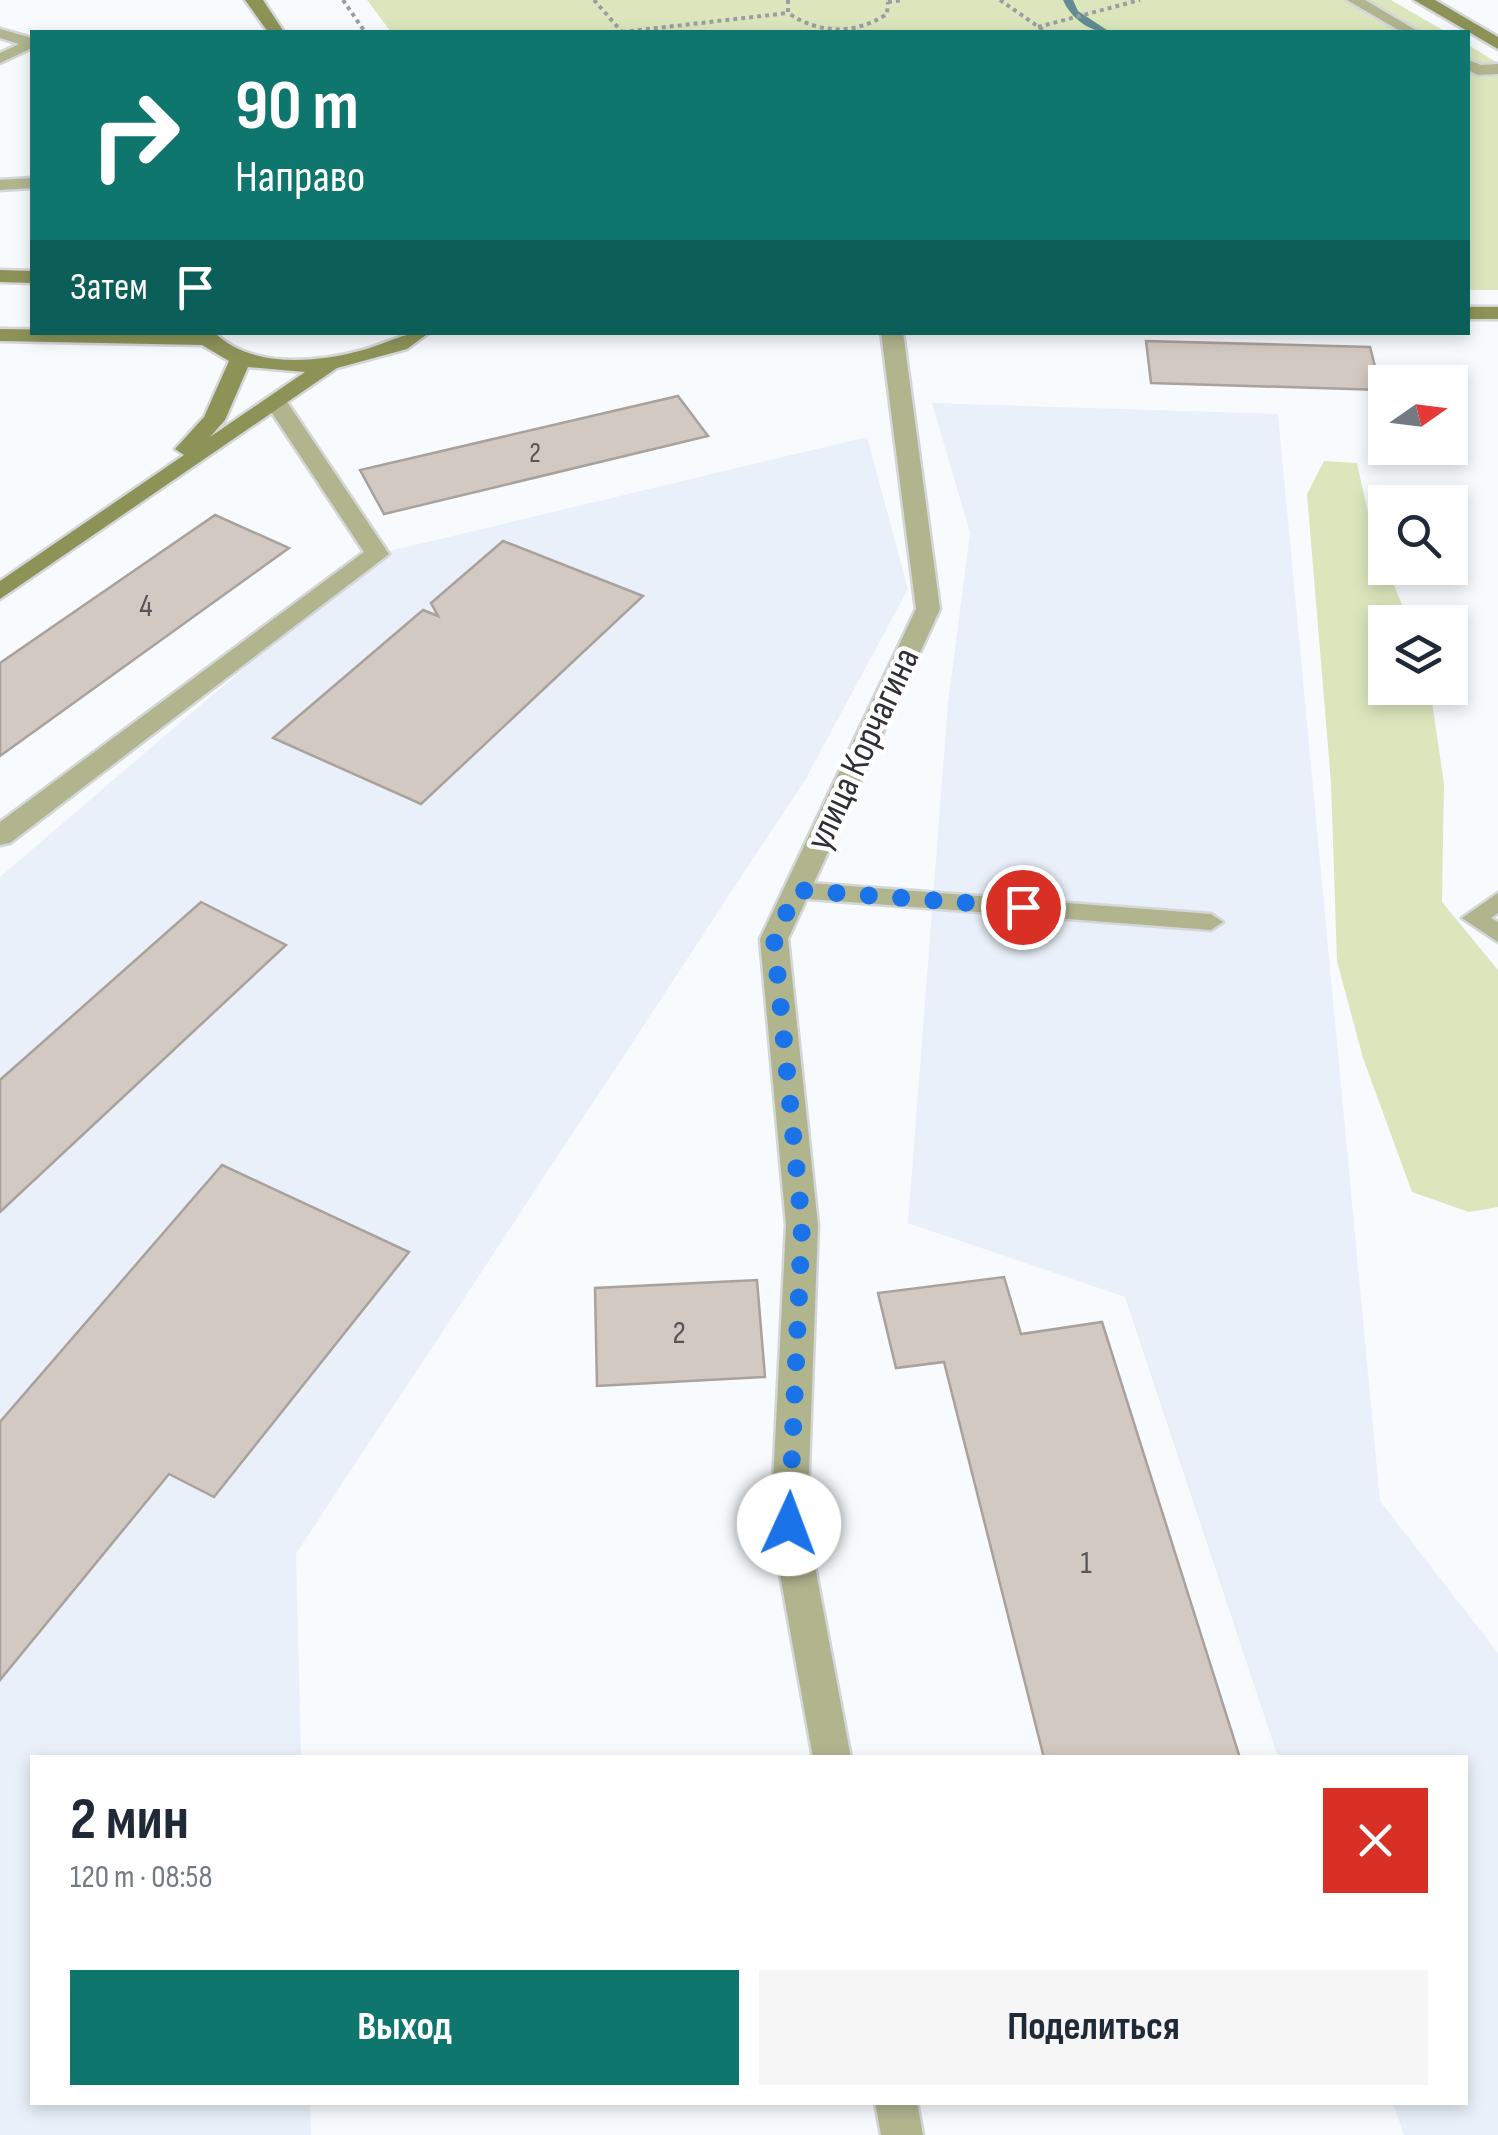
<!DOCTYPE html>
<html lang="ru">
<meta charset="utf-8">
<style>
:root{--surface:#fff;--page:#f6f6f7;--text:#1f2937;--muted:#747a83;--accent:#0f766e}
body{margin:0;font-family:"Sofia Sans Condensed",sans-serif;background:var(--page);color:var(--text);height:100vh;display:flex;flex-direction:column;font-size:38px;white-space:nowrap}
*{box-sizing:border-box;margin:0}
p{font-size:32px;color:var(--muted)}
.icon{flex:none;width:55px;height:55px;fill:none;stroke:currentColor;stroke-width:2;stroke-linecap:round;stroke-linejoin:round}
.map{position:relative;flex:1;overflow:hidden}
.side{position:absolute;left:30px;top:1755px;width:1438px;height:350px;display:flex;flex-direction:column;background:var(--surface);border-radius:0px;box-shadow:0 5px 15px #0003}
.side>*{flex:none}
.top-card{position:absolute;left:30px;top:30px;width:1440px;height:305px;border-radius:0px;box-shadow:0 5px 15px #0003;background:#0f766e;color:#fff;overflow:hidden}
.needle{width:65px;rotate:76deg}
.fabs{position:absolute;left:1368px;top:365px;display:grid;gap:20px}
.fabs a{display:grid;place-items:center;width:100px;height:100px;border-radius:0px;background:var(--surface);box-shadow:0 5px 15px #0003;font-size:50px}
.pin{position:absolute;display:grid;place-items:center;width:85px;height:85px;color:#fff;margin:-42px;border:5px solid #fff;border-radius:50%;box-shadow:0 2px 10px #0007}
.me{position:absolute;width:110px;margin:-55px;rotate:2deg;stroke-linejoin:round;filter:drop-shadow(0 0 8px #0008)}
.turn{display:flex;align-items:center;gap:35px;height:210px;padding:0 40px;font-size:45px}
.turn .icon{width:130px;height:130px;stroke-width:2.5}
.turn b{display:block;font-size:70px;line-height:85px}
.then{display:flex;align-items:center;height:95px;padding:0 40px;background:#0003;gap:20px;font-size:38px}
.round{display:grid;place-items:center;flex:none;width:105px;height:105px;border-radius:0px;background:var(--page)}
.head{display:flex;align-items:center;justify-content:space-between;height:170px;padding:0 40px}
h1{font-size:60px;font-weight:700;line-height:75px}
.button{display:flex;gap:20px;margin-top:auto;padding:20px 40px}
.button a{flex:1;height:115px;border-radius:0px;background:var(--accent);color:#fff;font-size:40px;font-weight:700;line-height:115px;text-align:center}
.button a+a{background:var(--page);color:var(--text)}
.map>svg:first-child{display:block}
.built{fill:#e9f0f9}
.green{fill:#dbe6bd}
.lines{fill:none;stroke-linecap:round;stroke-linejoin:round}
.stream{fill:#628c92;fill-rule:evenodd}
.building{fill:#d2c9c2;stroke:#a9a19b;stroke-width:2.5}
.lane-casing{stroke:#d4d6d9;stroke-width:5}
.street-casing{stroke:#d4d6d9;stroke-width:5}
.secondary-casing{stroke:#d4d6d9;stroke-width:5}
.path{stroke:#9b9ea1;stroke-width:4;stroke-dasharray:4 4;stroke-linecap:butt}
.lane{fill:#b1b58e;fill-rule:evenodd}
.street{fill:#b1b58e;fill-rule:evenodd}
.secondary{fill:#8d9357;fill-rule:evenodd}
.route{stroke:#1a73e8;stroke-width:18;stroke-dasharray:0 32.4}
.labels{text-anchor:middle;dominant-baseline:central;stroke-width:9;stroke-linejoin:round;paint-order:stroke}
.far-number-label{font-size:28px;fill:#575657}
.number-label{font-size:32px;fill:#575657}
.street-label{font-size:38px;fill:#2e3033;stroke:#fff}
</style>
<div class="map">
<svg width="1498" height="2135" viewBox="0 0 1498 2135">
<rect width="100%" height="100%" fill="#f8fbfe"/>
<g class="built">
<polygon points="932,403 1278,414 1380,1501 1498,1653 1498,2135 1404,2135 1393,2103 1465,2102 1465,1758 1278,1757 1125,1297 908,1223 948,703 970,533"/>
<polygon points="867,437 908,589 805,780 296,1554 301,1757 32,1758 32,2102 310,2103 311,2135 0,2135 0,877 377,554"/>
</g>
<g class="green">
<polygon points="367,0 1391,0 1446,32 391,32"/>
<polygon points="1468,45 1498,63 1498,290 1468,290"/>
<polygon points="1324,461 1357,463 1372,531 1409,622 1385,622 1385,688 1430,688 1444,784 1442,902 1498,970 1498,1207 1469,1212 1412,1192 1363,1058 1337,961 1331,783 1307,494"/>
</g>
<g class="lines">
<path class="stream" d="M1063 0H1073L1078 11 1110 32C1090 33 1071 18 1063 0Z"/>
</g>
<g class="building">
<polygon points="1146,341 1370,347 1381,390 1151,383"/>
<polygon points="678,396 708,436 384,514 360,470"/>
<polygon points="215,515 289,548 0,756 0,663"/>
<polygon points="503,541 643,596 421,804 273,738 423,610 438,616 431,603"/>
<polygon points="201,902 286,945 0,1212 0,1080"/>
<polygon points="222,1165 409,1252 214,1497 169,1474 0,1680 0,1422"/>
<polygon points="1004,1277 1021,1334 1102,1322 1240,1758 1044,1758 944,1362 896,1368 878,1293"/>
<polygon points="757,1280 765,1377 597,1386 595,1288"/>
</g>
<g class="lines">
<g class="lane-casing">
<g id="lane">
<polygon points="1347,0 1365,0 1419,32 1402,32"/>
<polygon points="0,29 32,38 32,48 0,63 0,53 19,44 0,38"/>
<polygon points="1468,60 1481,65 1498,64 1498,74 1478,75 1468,70"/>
<polygon points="32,178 32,188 0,190 0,180"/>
<polygon points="797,882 1211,914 1223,922 1211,930 797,898 785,890"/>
<polygon points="1498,893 1498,913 1491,918 1498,922 1498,942 1462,918"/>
</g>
</g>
<g class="street-casing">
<g id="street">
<polygon points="881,332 903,332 940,609 788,939 818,1225 807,1524 851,1758 813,1758 771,1524 786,1225 760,939 916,609"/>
<polygon points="275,394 283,396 389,554 10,843 0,845 0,822 364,552 264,401"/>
<polygon points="875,2102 917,2102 923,2135 881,2135"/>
</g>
</g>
<g class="secondary-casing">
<g id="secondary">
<polygon points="245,0 263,0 284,32 268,32"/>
<polygon points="1414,0 1435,0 1498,37 1498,49"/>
<polygon points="0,270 32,271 32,283 0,282"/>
<rect x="1468" y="307" width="30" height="12"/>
<path d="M0 329 214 332C251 369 316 363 363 350 388 343 404 332 430 332L407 349 337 368 0 599V581L184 455 175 449 204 417 229 361 202 345 0 341ZM248 367 305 372 210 437 225 420Z"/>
</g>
</g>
<g class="path">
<polyline points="343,0 365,32"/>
<polyline points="594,0 622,32"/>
<path d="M788 0V13C819 34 855 35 887 14L888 2"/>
<polyline points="1000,0 1046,32"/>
<polyline points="888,2 903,0"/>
<polyline points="1038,27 1140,0"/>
<polyline points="622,32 788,13"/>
</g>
<use href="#lane" class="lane"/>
<use href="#street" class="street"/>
<use href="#secondary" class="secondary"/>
</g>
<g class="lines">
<polyline class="route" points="789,1524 802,1225 774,939 797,890 1023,907"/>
</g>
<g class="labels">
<g class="far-number-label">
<text x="535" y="453">2</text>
</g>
<g class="number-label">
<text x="146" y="606">4</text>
<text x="679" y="1333">2</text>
<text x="1086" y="1563">1</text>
</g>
<g class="street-label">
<text transform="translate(863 749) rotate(-65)">улица Корчагина</text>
</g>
</g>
</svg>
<div class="fabs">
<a><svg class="needle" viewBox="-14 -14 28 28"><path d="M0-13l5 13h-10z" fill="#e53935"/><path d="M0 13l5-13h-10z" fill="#747a83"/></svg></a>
<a><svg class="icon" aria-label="search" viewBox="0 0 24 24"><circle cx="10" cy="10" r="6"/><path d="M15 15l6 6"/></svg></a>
<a><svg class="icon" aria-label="layers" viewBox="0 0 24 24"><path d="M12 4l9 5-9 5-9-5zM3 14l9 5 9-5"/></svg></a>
</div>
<div class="pin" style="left:1023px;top:907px;background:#d93025"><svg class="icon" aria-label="arrive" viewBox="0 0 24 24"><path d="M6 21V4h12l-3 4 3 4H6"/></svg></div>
<svg class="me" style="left:789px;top:1524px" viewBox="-20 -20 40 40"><circle r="19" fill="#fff"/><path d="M0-13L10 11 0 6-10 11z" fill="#1a73e8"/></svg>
<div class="top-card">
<div class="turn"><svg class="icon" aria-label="right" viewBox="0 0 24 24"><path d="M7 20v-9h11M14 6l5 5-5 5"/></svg><div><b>90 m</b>Направо</div></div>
<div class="then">Затем<svg class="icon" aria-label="arrive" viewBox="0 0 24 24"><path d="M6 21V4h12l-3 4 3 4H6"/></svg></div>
</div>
<section class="side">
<div class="head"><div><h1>2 мин</h1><p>120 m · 08:58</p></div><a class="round" style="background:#d93025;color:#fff"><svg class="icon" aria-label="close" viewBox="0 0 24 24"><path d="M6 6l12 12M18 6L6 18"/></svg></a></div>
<div class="button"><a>Выход</a><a>Поделиться</a></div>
</section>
</div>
